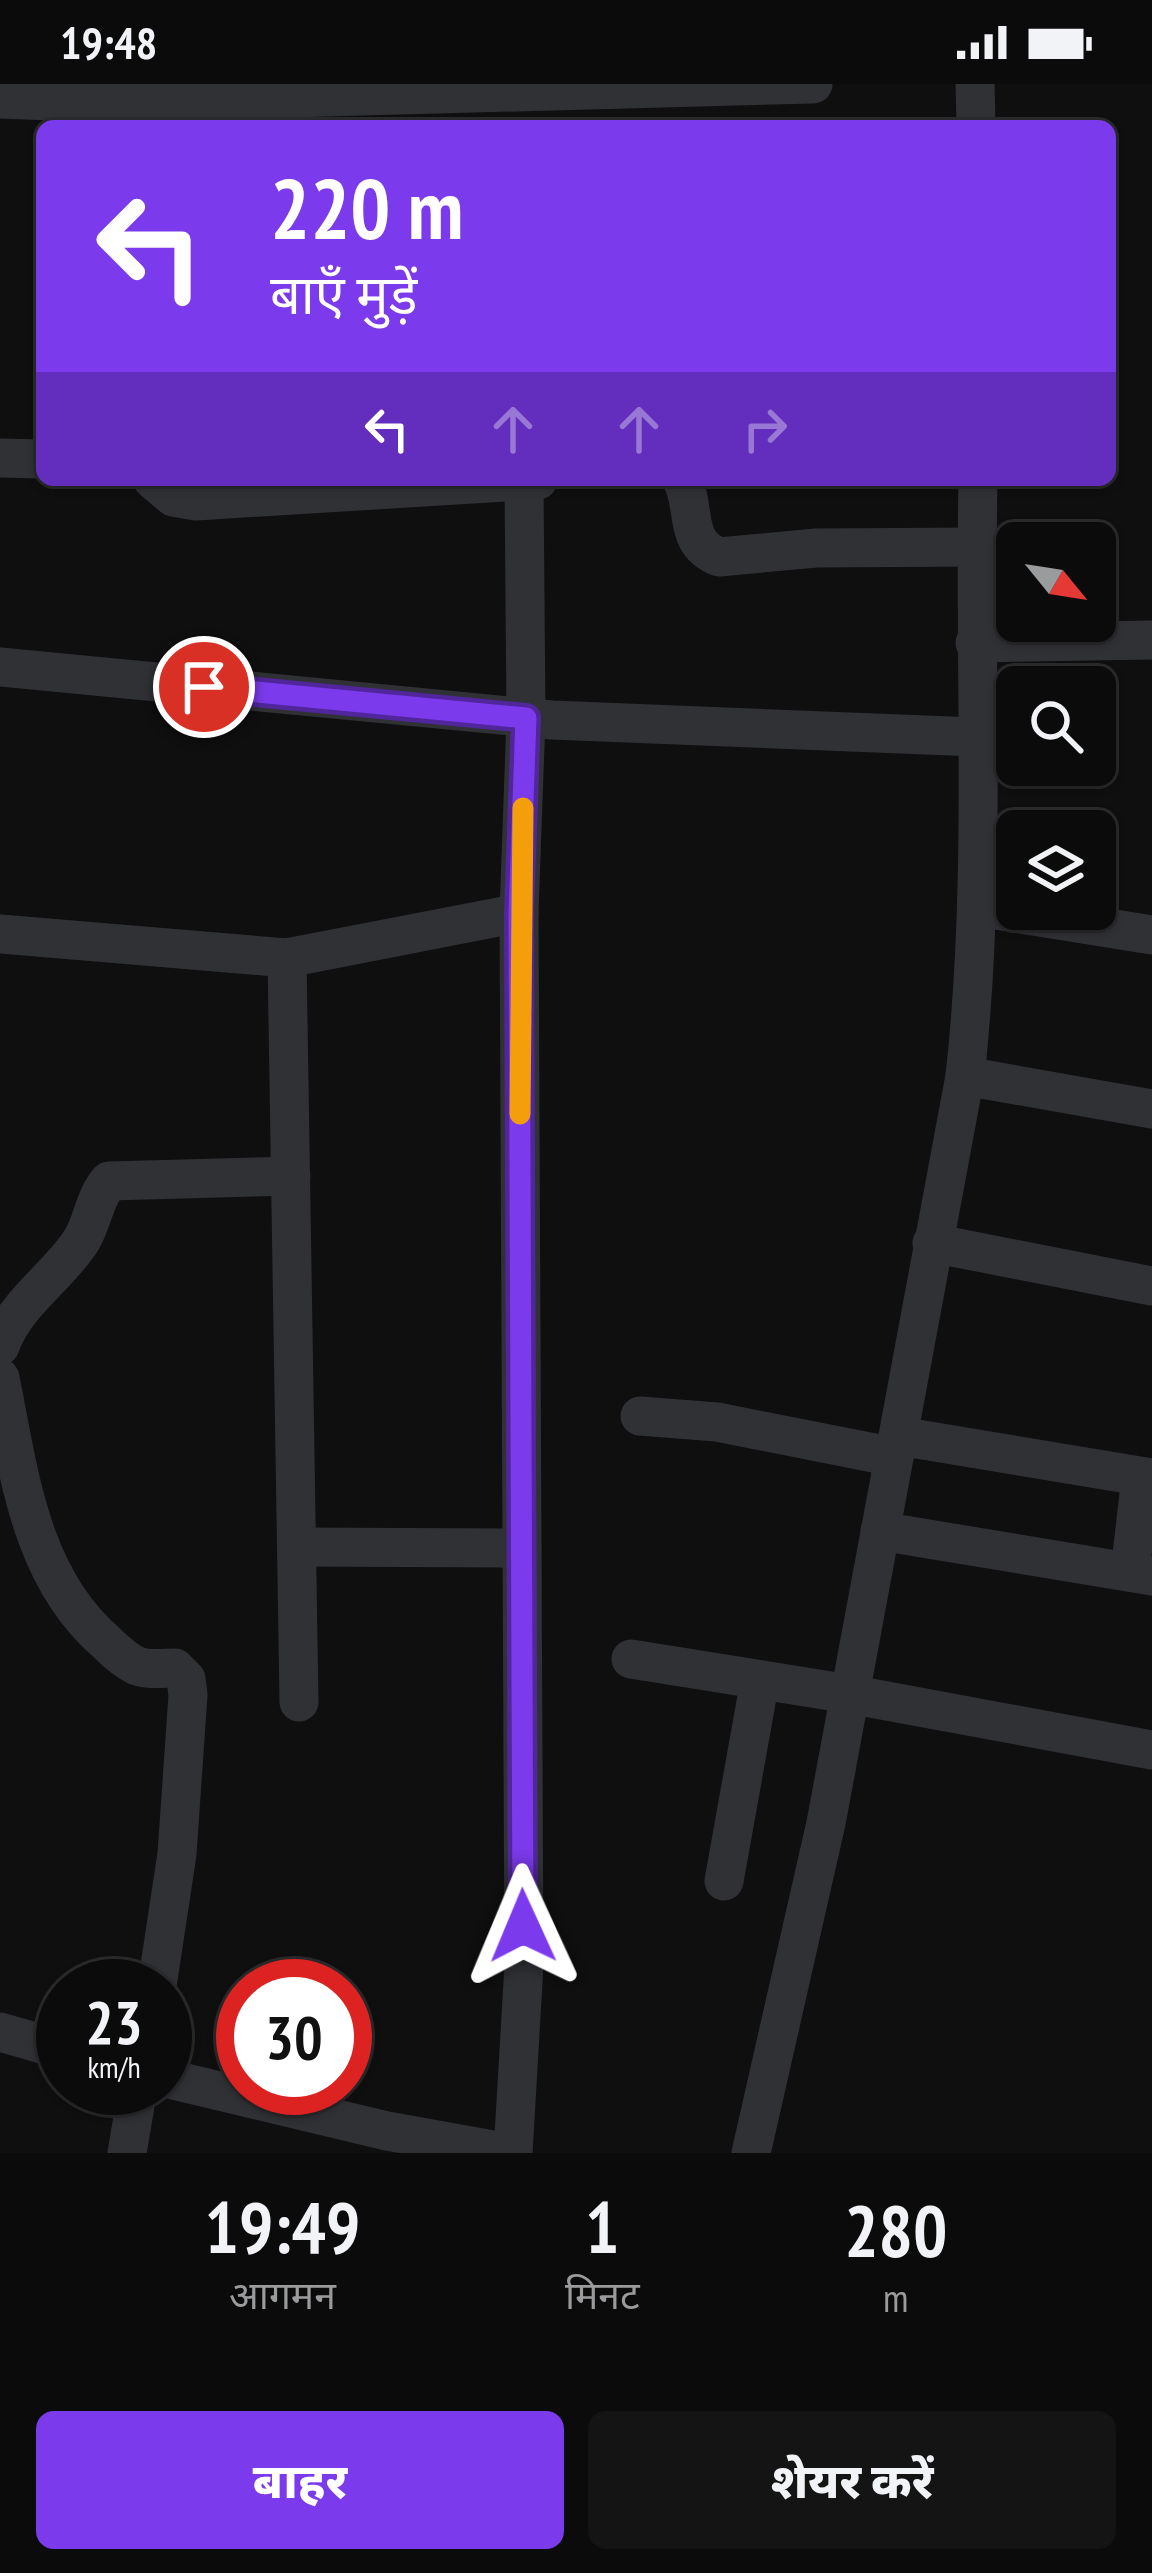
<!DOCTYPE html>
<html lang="hi">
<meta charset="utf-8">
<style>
:root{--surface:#0b0b0c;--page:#141415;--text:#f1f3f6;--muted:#9a9b9d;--line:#2b2b2d;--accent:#7c3aed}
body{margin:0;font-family:"PT Sans Narrow","Noto Sans Devanagari",sans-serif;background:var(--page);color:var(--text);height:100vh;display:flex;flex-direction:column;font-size:45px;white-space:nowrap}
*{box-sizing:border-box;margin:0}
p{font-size:39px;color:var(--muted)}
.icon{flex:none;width:66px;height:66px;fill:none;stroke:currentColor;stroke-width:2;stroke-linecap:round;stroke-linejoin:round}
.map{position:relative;height:2069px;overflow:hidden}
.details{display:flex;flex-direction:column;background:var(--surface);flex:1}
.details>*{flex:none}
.banner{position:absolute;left:36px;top:36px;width:1080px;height:366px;border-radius:18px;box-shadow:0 3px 9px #0004,0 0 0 3px var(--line);background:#7c3aed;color:#fff;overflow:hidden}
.needle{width:78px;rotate:120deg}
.fabs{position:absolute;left:996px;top:438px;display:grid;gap:24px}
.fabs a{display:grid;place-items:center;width:120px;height:120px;border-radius:18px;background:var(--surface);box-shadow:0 3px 9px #0004,0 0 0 3px var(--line);font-size:60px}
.speed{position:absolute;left:36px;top:1875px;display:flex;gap:24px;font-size:60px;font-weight:700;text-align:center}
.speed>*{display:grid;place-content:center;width:156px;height:156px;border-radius:50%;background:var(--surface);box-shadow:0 3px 9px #0004,0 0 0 3px var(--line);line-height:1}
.speed small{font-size:30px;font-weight:400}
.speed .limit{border:18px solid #d22;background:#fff;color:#111}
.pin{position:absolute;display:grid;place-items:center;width:102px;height:102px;color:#fff;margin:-51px;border:6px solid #fff;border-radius:50%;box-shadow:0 3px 12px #0007}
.me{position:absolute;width:132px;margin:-66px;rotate:359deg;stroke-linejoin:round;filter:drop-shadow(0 0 9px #0008)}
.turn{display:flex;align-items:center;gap:42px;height:252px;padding:0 36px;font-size:54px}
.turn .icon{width:156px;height:156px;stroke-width:2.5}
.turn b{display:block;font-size:84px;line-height:102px}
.lanes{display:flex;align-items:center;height:114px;padding:0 36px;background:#0003;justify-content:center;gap:60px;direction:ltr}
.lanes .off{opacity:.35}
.eta{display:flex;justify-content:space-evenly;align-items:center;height:204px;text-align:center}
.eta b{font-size:72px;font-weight:800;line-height:84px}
.button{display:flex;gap:24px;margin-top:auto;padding:24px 36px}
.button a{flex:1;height:138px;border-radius:18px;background:var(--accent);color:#fff;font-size:48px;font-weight:800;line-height:138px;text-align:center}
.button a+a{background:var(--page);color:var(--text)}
.status{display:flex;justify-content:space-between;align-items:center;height:84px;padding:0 60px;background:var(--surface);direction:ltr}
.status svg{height:33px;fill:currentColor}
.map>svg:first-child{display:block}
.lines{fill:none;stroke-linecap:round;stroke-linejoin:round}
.street{stroke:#303135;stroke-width:39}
.route-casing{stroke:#51269a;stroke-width:30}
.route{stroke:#7c3aed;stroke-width:21}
.slow{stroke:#f59e0b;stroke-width:21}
</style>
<div class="status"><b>19:48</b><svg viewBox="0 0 49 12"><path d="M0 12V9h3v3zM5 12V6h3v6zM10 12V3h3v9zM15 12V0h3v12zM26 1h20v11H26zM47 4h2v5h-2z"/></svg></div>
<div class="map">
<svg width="1152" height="2069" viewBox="0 0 1152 2069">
<rect width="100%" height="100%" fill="#0f0f10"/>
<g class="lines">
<g class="street">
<polyline points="975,0 976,42"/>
<polyline points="0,15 103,19 813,0"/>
<polyline points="0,374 42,375"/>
<polyline points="153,396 173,413 196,417 538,396"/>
<path d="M682 396C697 425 682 458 719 473L816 464 977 463"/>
<polyline points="975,559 1152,556"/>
<polyline points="0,583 552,636 976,653"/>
<polyline points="977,823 1152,851"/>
<polyline points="0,850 287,874 519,829"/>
<polyline points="287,874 299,1618"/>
<polyline points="965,992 1152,1025"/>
<polyline points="932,1159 1152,1202"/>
<path d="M0 1262C16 1218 56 1195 81 1157 93 1138 94 1114 109 1097L291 1092"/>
<path d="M0 1294C19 1389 30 1493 107 1559 116 1568 126 1577 137 1582 148 1586 163 1584 175 1584L186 1595 188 1611 177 1770 157 1902"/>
<polyline points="640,1332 717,1338 894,1373"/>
<polyline points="899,1352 1152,1394"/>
<polyline points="880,1447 1152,1492"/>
<polyline points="297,1463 522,1464"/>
<polyline points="1130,1488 1141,1393"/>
<polyline points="631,1575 849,1610 1152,1666"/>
<polyline points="724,1797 760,1596"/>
<polyline points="0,1948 63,1966"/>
<polyline points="165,1994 387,2047 509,2069"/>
<polyline points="127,2069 138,2004"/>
<polyline points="513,2069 524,1881 519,829 526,634 524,397"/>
<path d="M751 2069 826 1739 965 992C987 795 974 594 978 396"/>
</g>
</g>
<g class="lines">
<g class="route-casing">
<polyline id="route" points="204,603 526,634 519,829 523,1842"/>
</g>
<use href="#route" class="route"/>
<polyline class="slow" points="520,1030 523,724"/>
</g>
</svg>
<div class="fabs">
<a><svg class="needle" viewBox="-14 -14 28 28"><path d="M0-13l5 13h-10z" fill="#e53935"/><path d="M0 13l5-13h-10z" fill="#9a9b9d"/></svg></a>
<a><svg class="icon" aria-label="search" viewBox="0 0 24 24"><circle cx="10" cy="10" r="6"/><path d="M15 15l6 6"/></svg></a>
<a><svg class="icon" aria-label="layers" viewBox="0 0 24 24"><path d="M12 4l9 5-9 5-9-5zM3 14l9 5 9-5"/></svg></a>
</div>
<div class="speed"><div>23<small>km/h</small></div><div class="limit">30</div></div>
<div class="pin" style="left:204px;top:603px;background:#d93025"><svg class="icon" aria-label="arrive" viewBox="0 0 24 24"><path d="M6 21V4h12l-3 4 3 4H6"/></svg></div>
<svg class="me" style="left:523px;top:1842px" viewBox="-20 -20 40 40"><path d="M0-17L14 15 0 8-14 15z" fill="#7c3aed" stroke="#fff" stroke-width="4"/></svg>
<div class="banner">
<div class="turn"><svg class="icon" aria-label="left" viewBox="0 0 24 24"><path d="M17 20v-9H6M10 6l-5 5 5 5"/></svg><div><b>220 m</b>बाएँ मुड़ें</div></div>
<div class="lanes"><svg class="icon" aria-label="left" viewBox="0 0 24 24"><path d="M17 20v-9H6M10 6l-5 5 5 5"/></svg><svg class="icon off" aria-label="ahead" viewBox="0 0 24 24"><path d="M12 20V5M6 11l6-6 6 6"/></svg><svg class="icon off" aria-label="ahead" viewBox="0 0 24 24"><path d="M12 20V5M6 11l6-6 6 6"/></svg><svg class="icon off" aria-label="right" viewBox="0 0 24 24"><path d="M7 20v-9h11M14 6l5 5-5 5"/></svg></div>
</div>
</div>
<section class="details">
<div class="eta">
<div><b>19:49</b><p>आगमन</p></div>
<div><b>1</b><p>मिनट</p></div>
<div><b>280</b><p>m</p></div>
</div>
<div class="button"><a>बाहर</a><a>शेयर करें</a></div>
</section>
